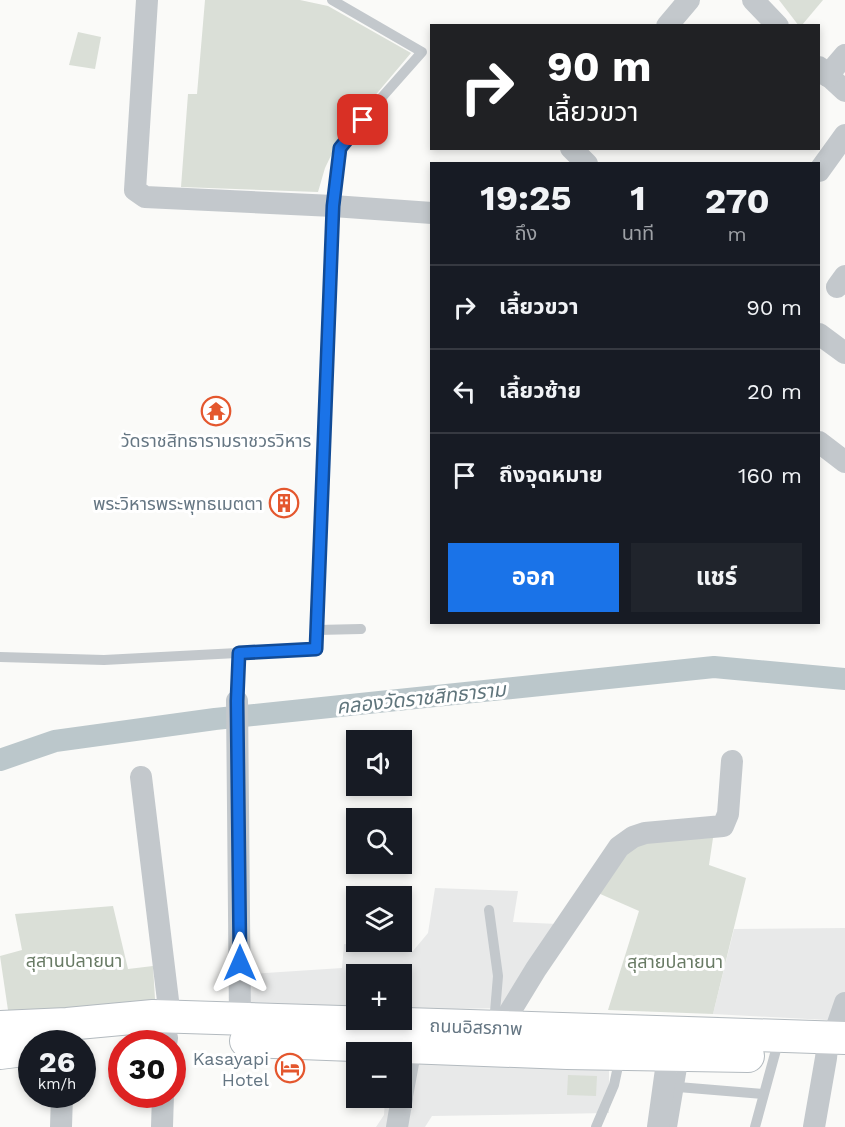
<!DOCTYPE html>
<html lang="th">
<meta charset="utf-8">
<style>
:root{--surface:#171b24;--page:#20242c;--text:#f1f3f6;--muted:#9ea1a6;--line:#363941;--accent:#1a73e8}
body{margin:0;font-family:"Work Sans","Noto Sans Thai",sans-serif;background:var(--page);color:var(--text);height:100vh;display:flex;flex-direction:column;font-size:22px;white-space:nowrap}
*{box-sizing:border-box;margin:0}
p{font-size:20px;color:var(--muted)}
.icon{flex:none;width:33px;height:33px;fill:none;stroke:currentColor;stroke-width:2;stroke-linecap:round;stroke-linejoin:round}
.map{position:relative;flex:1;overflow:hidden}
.drawer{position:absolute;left:430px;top:162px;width:390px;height:462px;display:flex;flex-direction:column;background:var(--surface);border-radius:0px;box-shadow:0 3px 9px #0003}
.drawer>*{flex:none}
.guide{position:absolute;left:430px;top:24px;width:390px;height:126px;border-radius:0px;box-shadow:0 3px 9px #0003;background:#202124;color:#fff;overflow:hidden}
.tools{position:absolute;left:346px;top:730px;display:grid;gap:12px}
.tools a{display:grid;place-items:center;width:66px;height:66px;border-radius:0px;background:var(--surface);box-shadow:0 3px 9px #0003;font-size:30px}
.speed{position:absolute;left:18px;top:1030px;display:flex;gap:12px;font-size:30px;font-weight:700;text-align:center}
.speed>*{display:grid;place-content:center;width:78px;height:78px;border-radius:50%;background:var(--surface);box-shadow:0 3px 9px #0003;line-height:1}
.speed small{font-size:15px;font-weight:400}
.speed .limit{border:9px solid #d22;background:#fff;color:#111}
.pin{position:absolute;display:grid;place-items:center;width:51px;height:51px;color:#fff;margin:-26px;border-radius:12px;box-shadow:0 3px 9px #0006}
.me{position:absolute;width:66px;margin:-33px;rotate:0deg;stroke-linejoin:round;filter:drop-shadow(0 0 4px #0008)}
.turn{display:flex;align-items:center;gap:21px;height:126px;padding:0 18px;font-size:27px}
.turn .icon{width:78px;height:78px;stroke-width:2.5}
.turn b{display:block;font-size:42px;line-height:51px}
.eta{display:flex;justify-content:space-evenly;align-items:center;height:102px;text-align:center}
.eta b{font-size:36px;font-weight:700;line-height:42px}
.cta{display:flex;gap:12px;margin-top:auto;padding:12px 18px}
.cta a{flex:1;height:69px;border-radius:0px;background:var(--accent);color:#fff;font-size:24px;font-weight:700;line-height:69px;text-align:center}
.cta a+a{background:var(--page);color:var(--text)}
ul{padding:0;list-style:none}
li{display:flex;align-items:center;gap:18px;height:84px;padding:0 18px;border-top:2px solid var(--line)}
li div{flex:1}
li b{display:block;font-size:22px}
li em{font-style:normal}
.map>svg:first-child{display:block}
.built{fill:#e8e9e9}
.green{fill:#dadfd7}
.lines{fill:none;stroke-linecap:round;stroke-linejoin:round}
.canal{stroke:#bbc7cb;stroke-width:22}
.secondary-casing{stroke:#b3babf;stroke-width:34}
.lane{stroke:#c3c8cc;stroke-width:10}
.street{stroke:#c3c8cc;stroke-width:22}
.secondary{stroke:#fff;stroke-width:32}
.route-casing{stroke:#114b97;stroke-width:15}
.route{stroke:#1a73e8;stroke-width:10}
.labels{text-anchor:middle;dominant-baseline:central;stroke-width:6;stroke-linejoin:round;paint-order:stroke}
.poi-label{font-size:18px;fill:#657683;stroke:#fff;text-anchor:end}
.park-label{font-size:18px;fill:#687a64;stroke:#fff}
.street-label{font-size:18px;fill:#657683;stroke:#fff}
.water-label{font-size:20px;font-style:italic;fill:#60757c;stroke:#fff}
</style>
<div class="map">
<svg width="845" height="1127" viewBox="0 0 845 1127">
<rect width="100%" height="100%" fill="#fafaf8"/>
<g class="built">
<polygon points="435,888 518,891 513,922 558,924 505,1008 402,1010 402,975 357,975 357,1011 248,1013 249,974 342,968 344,944 413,951 428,933"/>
<polygon points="845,928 845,1021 713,1014 734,929"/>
<polygon points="402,1062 609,1065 609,1113 432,1116 425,1127 376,1127 384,1115 385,1098 402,1098"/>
</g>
<g class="green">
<polygon points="205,0 300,0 328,6 411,53 340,137 325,168 318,192 181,187 188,94 197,94"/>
<polygon points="779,0 823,0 802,25 799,26"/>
<polygon points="78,32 101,37 95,69 69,65"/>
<polygon points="713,838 709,865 746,878 713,1014 608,1010 639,911 598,893 620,854 644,839"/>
<polygon points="113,906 128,969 153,966 155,999 96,1009 9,1017 0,956 22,950 15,914"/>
<polygon points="568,1075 597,1076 596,1096 567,1095"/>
</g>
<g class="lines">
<polyline class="canal" points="0,760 55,741 215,719 714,667 845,679"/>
<g class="secondary-casing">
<g id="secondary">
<polyline points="0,1027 67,1024 153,1016 845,1038"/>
<polyline points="246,1041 567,1053 748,1056"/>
<polyline points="0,1053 32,1049"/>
</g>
</g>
<g class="lane">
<polyline points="317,630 361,629"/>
<polyline points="0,657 104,660 316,649 332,219 340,148 375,105 422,52 332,0"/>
<polyline points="237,701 239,653"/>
<polyline points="489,910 498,976 494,1024"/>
<polyline points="678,1087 763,1094"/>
<polyline points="596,1127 614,1085 620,1057"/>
<polyline points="672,1127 684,1056"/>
<polyline points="755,1127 779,1039"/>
</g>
<g class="street">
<polyline points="147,0 135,190 145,197 333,206 432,213"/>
<polyline points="753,0 778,26"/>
<polyline points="667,26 689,0"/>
<polyline points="819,67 845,91"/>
<polyline points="827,76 845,55"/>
<polyline points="571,148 587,164"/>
<polyline points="819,171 845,135"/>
<polyline points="837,287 845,276"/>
<polyline points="819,334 845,353"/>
<polyline points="819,442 845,462"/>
<polyline points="237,701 240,1019"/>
<polyline points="141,777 170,1017"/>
<polyline points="500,1028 536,969 619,847 633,837 645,833 723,826 728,814 732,761"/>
<polyline points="833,1038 845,1003"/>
<polyline points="166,1044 167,1038"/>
<polyline points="402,1096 411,1047"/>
<polyline points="61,1127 62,1095"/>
<polyline points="162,1127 163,1095"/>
<polyline points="397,1127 402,1098"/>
<polyline points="658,1127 668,1055"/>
<polyline points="814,1127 826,1058 828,1038"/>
</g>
<use href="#secondary" class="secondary"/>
</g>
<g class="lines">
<g class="route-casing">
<polyline id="route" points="240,963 237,701 239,653 316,649 333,206 340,148 363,120"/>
</g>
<use href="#route" class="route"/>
</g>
<defs>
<g id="temple-ring" transform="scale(1.5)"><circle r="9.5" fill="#fff" stroke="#e4572e" stroke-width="1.5"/><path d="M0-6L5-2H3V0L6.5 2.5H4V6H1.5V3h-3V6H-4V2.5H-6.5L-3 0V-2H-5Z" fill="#e4572e"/></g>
<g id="building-ring" transform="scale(1.5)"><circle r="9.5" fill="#fff" stroke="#e4572e" stroke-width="1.5"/><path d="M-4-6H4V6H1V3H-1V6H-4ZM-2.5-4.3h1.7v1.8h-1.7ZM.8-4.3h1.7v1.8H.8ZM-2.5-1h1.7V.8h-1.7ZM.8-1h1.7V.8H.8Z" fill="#e4572e"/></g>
<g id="hotel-ring" transform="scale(1.5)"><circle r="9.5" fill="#fff" stroke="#e4572e" stroke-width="1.5"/><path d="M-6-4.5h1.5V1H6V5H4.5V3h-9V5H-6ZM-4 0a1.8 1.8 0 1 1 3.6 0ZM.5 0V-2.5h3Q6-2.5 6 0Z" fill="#e4572e"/></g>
</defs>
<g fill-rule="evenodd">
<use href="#temple-ring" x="216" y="411"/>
<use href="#building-ring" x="284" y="503"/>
<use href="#hotel-ring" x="290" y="1068"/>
</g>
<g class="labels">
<g class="poi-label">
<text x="216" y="440" text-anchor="middle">วัดราชสิทธารามราชวรวิหาร</text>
<text x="263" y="503">พระวิหารพระพุทธเมตตา</text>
<text x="269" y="1058">Kasayapi<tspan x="269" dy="21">Hotel</tspan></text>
</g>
<g class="park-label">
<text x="74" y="960">สุสานปลายนา</text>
<text x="675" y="961">สุสายปลายนา</text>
</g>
<g class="street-label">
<text transform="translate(476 1027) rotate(2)">ถนนอิสรภาพ</text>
</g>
<g class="water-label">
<text transform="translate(421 698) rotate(-6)">คลองวัดราชสิทธาราม</text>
</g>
</g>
</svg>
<div class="tools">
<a><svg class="icon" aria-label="sound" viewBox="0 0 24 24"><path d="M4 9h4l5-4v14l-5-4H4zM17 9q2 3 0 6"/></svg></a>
<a><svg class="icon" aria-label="search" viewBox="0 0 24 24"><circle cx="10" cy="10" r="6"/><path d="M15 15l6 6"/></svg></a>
<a><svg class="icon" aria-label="layers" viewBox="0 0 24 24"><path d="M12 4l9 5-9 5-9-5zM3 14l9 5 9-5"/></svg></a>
<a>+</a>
<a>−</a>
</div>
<div class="speed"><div>26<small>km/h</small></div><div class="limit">30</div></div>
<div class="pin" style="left:363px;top:120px;background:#d93025"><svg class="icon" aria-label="arrive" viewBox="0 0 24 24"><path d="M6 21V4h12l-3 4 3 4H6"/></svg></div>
<svg class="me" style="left:240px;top:963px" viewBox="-20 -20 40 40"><path d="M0-17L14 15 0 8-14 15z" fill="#1a73e8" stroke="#fff" stroke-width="4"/></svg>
<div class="guide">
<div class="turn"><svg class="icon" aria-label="right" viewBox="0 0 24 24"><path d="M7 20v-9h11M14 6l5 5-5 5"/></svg><div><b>90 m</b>เลี้ยวขวา</div></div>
</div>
<section class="drawer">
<div class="eta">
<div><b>19:25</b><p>ถึง</p></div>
<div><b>1</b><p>นาที</p></div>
<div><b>270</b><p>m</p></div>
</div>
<ul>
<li><svg class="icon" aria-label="right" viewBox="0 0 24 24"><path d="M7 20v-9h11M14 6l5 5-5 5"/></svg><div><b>เลี้ยวขวา</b></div><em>90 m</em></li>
<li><svg class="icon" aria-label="left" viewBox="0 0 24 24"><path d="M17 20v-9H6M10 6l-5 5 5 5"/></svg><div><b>เลี้ยวซ้าย</b></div><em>20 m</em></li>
<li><svg class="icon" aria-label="arrive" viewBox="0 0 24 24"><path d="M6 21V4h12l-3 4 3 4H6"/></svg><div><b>ถึงจุดหมาย</b></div><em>160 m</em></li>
</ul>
<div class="cta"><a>ออก</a><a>แชร์</a></div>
</section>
</div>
